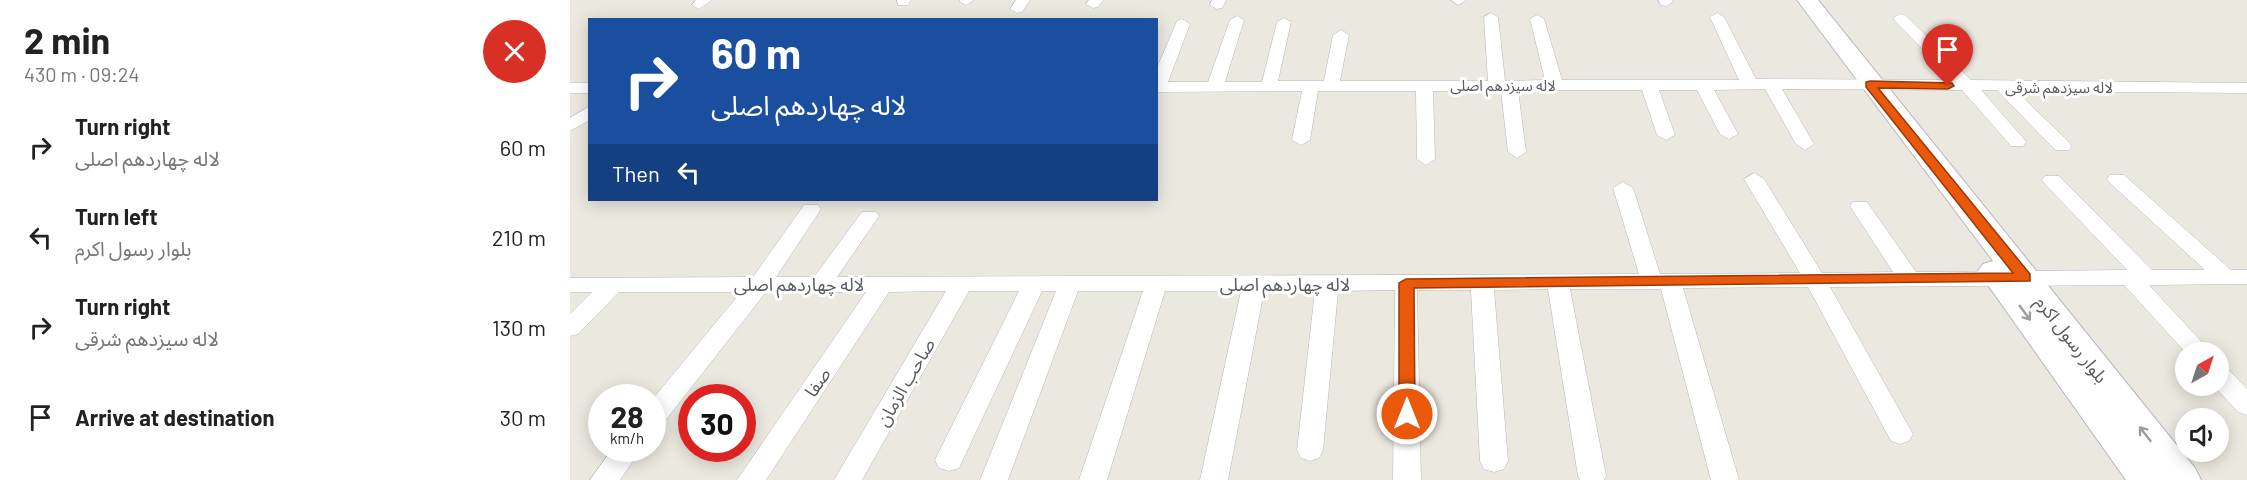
<!DOCTYPE html>
<meta charset="utf-8">
<style>
:root{--surface:#fff;--page:#f6f6f6;--text:#222;--muted:#767676}
body{margin:0;font-family:Barlow,"Noto Sans Arabic",sans-serif;background:var(--page);color:var(--text);height:100vh;display:flex;flex-direction:column;font-size:22px;white-space:nowrap}
*{box-sizing:border-box;margin:0}
p{font-size:20px;color:var(--muted)}
.icon{flex:none;width:33px;height:33px;fill:none;stroke:currentColor;stroke-width:2;stroke-linecap:round;stroke-linejoin:round}
.map{position:relative;flex:1;overflow:hidden}
.drawer{display:flex;flex-direction:column;background:var(--surface);width:570px}
.drawer>*{flex:none}
.banner{position:absolute;left:18px;top:18px;width:570px;height:183px;border-radius:0px;box-shadow:0 3px 15px #0003;background:#1a4fa0;color:#fff;overflow:hidden}
.needle{width:39px;rotate:39deg}
.fabs{position:absolute;left:1605px;top:342px;display:grid;gap:12px}
.fabs a{display:grid;place-items:center;width:54px;height:54px;border-radius:50%;background:var(--surface);box-shadow:0 3px 15px #0003;font-size:30px}
.speed{position:absolute;left:18px;top:384px;display:flex;gap:12px;font-size:30px;font-weight:700;text-align:center}
.speed>*{display:grid;place-content:center;width:78px;height:78px;border-radius:50%;background:var(--surface);box-shadow:0 3px 15px #0003;line-height:1}
.speed small{font-size:15px;font-weight:400}
.speed .limit{border:9px solid #d22;background:#fff;color:#111}
.pin{position:absolute;display:grid;place-items:center;width:51px;height:51px;color:#fff;margin:-62px -26px;border-radius:50% 50% 50% 0;rotate:-45deg;box-shadow:0 0 6px #0007}
.pin .icon{rotate:45deg}
.me{position:absolute;width:66px;margin:-33px;rotate:0deg;stroke-linejoin:round;filter:drop-shadow(0 0 4px #0008)}
.turn{display:flex;align-items:center;gap:21px;height:126px;padding:0 24px;font-size:27px}
.turn .icon{width:78px;height:78px;stroke-width:2.5}
.turn b{display:block;font-size:42px;line-height:51px}
.then{display:flex;align-items:center;height:57px;padding:0 24px;background:#0003;gap:12px;font-size:22px}
.round{display:grid;place-items:center;flex:none;width:63px;height:63px;border-radius:32px;background:var(--page)}
.overview{display:flex;align-items:center;justify-content:space-between;height:102px;padding:0 24px}
h1{font-size:36px;font-weight:700;line-height:45px}
ul{padding:0;list-style:none}
li{display:flex;align-items:center;gap:18px;height:90px;padding:0 24px}
li div{flex:1}
li b{display:block;font-size:22px}
li em{font-style:normal}
main{display:flex;flex:1;min-height:0}
.map>svg:first-child{display:block}
.lines{fill:none;stroke-linecap:round;stroke-linejoin:round}
.street-casing{stroke:#b5b7bc;stroke-width:1}
.secondary-casing{stroke:#b5b8be;stroke-width:2}
.street{fill:#fff;fill-rule:evenodd}
.secondary{fill:#fff;fill-rule:evenodd}
.oneway{stroke:#9b9da0}
.route{fill:#ea580c;stroke:#983908;stroke-width:1.5}
.labels{text-anchor:middle;dominant-baseline:central;stroke-width:6;stroke-linejoin:round;paint-order:stroke}
.far-street-label{font-size:15px;fill:#585b60;stroke:#fff}
.street-label{font-size:18px;fill:#585b60;stroke:#fff}
</style>
<main>
<section class="drawer">
<div class="overview"><div><h1>2 min</h1><p>430 m · 09:24</p></div><a class="round" style="background:#d93025;color:#fff"><svg class="icon" aria-label="close" viewBox="0 0 24 24"><path d="M6 6l12 12M18 6L6 18"/></svg></a></div>
<ul>
<li><svg class="icon" aria-label="right" viewBox="0 0 24 24"><path d="M7 20v-9h11M14 6l5 5-5 5"/></svg><div><b>Turn right</b><p>لاله چهاردهم اصلی</p></div><em>60 m</em></li>
<li><svg class="icon" aria-label="left" viewBox="0 0 24 24"><path d="M17 20v-9H6M10 6l-5 5 5 5"/></svg><div><b>Turn left</b><p>بلوار رسول اکرم</p></div><em>210 m</em></li>
<li><svg class="icon" aria-label="right" viewBox="0 0 24 24"><path d="M7 20v-9h11M14 6l5 5-5 5"/></svg><div><b>Turn right</b><p>لاله سیزدهم شرقی</p></div><em>130 m</em></li>
<li><svg class="icon" aria-label="arrive" viewBox="0 0 24 24"><path d="M6 21V4h12l-3 4 3 4H6"/></svg><div><b>Arrive at destination</b></div><em>30 m</em></li>
</ul>
</section>
<div class="map">
<svg width="1677" height="480" viewBox="0 0 1677 480">
<rect width="100%" height="100%" fill="#ebe9df"/>
<g class="lines">
<g class="street-casing">
<g id="street">
<polygon points="126,0 142,0 129,9 122,5"/>
<polygon points="327,0 341,0 338,5 328,5"/>
<polygon points="404,0 396,5 389,1 390,0"/>
<polygon points="446,0 460,0 452,12 447,13 440,9"/>
<polygon points="519,0 533,0 528,7 523,8 516,4"/>
<polygon points="642,0 656,0 652,8 647,9 640,5"/>
<polygon points="881,0 895,0 895,1 888,5"/>
<polygon points="1088,0 1102,0 1103,2 1096,6 1091,5"/>
<polygon points="921,13 928,17 935,81 975,80 960,19 967,15 974,19 992,80 1169,80 1140,17 1147,13 1154,17 1186,79 1383,80 1325,21 1323,18 1330,14 1335,15 1401,80 1677,83 1677,93 1446,91 1499,142 1501,146 1499,150 1485,150 1427,90 1411,90 1453,138 1456,142 1453,146 1441,146 1392,90 1212,89 1244,144 1235,150 1226,144 1195,89 1144,90 1168,134 1159,139 1150,134 1127,90 1089,90 1105,135 1096,140 1087,135 1072,90 948,90 956,152 947,158 938,152 931,91 863,91 865,159 856,165 847,159 846,91 748,91 740,140 731,145 722,140 732,91 586,92 586,70 607,21 612,19 620,24 598,82 638,82 660,20 667,16 674,20 655,82 692,82 707,22 714,18 721,22 708,81 754,81 763,35 771,30 779,35 770,81 918,81 914,17"/>
<rect x="0" y="83" width="20" height="10"/>
<polygon points="20,106 20,120 0,131 0,118"/>
<polygon points="1184,173 1194,179 1252,273 1323,272 1280,206 1283,202 1297,202 1346,272 1557,270 1475,184 1472,180 1475,176 1489,176 1582,270 1635,270 1540,183 1537,179 1540,175 1554,175 1661,270 1677,270 1677,284 1579,285 1641,352 1616,353 1554,285 1260,287 1343,434 1339,441 1330,444 1321,441 1238,287 1113,288 1169,480 1141,480 1091,289 1000,289 1036,476 1034,480 1010,480 1008,476 978,289 924,290 938,461 934,469 924,472 914,469 910,461 901,290 847,290 851,480 823,480 825,290 768,291 753,450 749,458 740,461 731,458 727,450 745,291 694,291 658,480 630,480 671,291 595,291 537,480 509,480 573,291 508,291 438,480 410,480 486,291 472,291 389,468 379,471 369,468 365,460 449,291 399,291 292,480 264,480 376,291 319,292 196,480 167,480 296,292 196,292 91,426 82,429 82,400 171,292 49,292 8,334 0,336 0,314 22,292 0,292 0,278 183,277 234,205 248,205 251,209 206,277 244,277 292,212 306,212 309,216 267,277 1069,274 1043,188 1053,182 1063,188 1090,274 1230,273 1174,179"/>
<polygon points="1648,365 1657,368 1677,389 1677,415 1668,412 1644,386 1648,386"/>
<polygon points="43,448 72,448 50,480 20,480"/>
</g>
</g>
<g class="secondary-casing">
<polygon id="secondary" points="1227,0 1248,0 1625,468 1631,480 1556,480 1408,271 1413,264 1423,261"/>
</g>
<use href="#street" class="street"/>
<use href="#secondary" class="secondary"/>
</g>
<defs><path id="oneway-shaft" d="M-6 0H5M1.5-3L5.5 0L1.5 3" fill="none" stroke-width="1.6" stroke-linecap="round" stroke-linejoin="round" transform="scale(1.5)"/></defs>
<g class="oneway">
<use href="#oneway-shaft" transform="translate(1455 313) rotate(54)"/>
<use href="#oneway-shaft" transform="translate(1575 434) rotate(-128)"/>
</g>
<polygon class="route" points="1300,81 1382,83 1384,86 1378,89 1308,88 1460,274 1460,281 844,288 845,414 843,419 831,419 829,414 829,283 836,279 1443,273 1296,87 1296,82"/>
<g class="labels">
<g class="far-street-label">
<text x="933" y="85">لاله سیزدهم اصلی</text>
<text x="1489" y="87">لاله سیزدهم شرقی</text>
</g>
<g class="street-label">
<text x="229" y="284">لاله چهاردهم اصلی</text>
<text x="715" y="284">لاله چهاردهم اصلی</text>
<text transform="translate(1502 339) rotate(52)">بلوار رسول اکرم</text>
<text transform="translate(247 382) rotate(-56)">صفا</text>
<text transform="translate(335 382) rotate(-60)">صاحب الزمان</text>
</g>
</g>
</svg>
<div class="fabs">
<a><svg class="needle" viewBox="-14 -14 28 28"><path d="M0-13l5 13h-10z" fill="#e53935"/><path d="M0 13l5-13h-10z" fill="#767676"/></svg></a>
<a><svg class="icon" aria-label="sound" viewBox="0 0 24 24"><path d="M4 9h4l5-4v14l-5-4H4zM17 9q2 3 0 6"/></svg></a>
</div>
<div class="speed"><div>28<small>km/h</small></div><div class="limit">30</div></div>
<div class="pin" style="left:1378px;top:86px;background:#d93025"><svg class="icon" aria-label="arrive" viewBox="0 0 24 24"><path d="M6 21V4h12l-3 4 3 4H6"/></svg></div>
<svg class="me" style="left:837px;top:414px" viewBox="-20 -20 40 40"><circle r="17" fill="#ea580c" stroke="#fff" stroke-width="3"/><path d="M0-11L8 9 0 5-8 9z" fill="#fff"/></svg>
<div class="banner">
<div class="turn"><svg class="icon" aria-label="right" viewBox="0 0 24 24"><path d="M7 20v-9h11M14 6l5 5-5 5"/></svg><div><b>60 m</b>لاله چهاردهم اصلی</div></div>
<div class="then">Then<svg class="icon" aria-label="left" viewBox="0 0 24 24"><path d="M17 20v-9H6M10 6l-5 5 5 5"/></svg></div>
</div>
</div>
</main>
